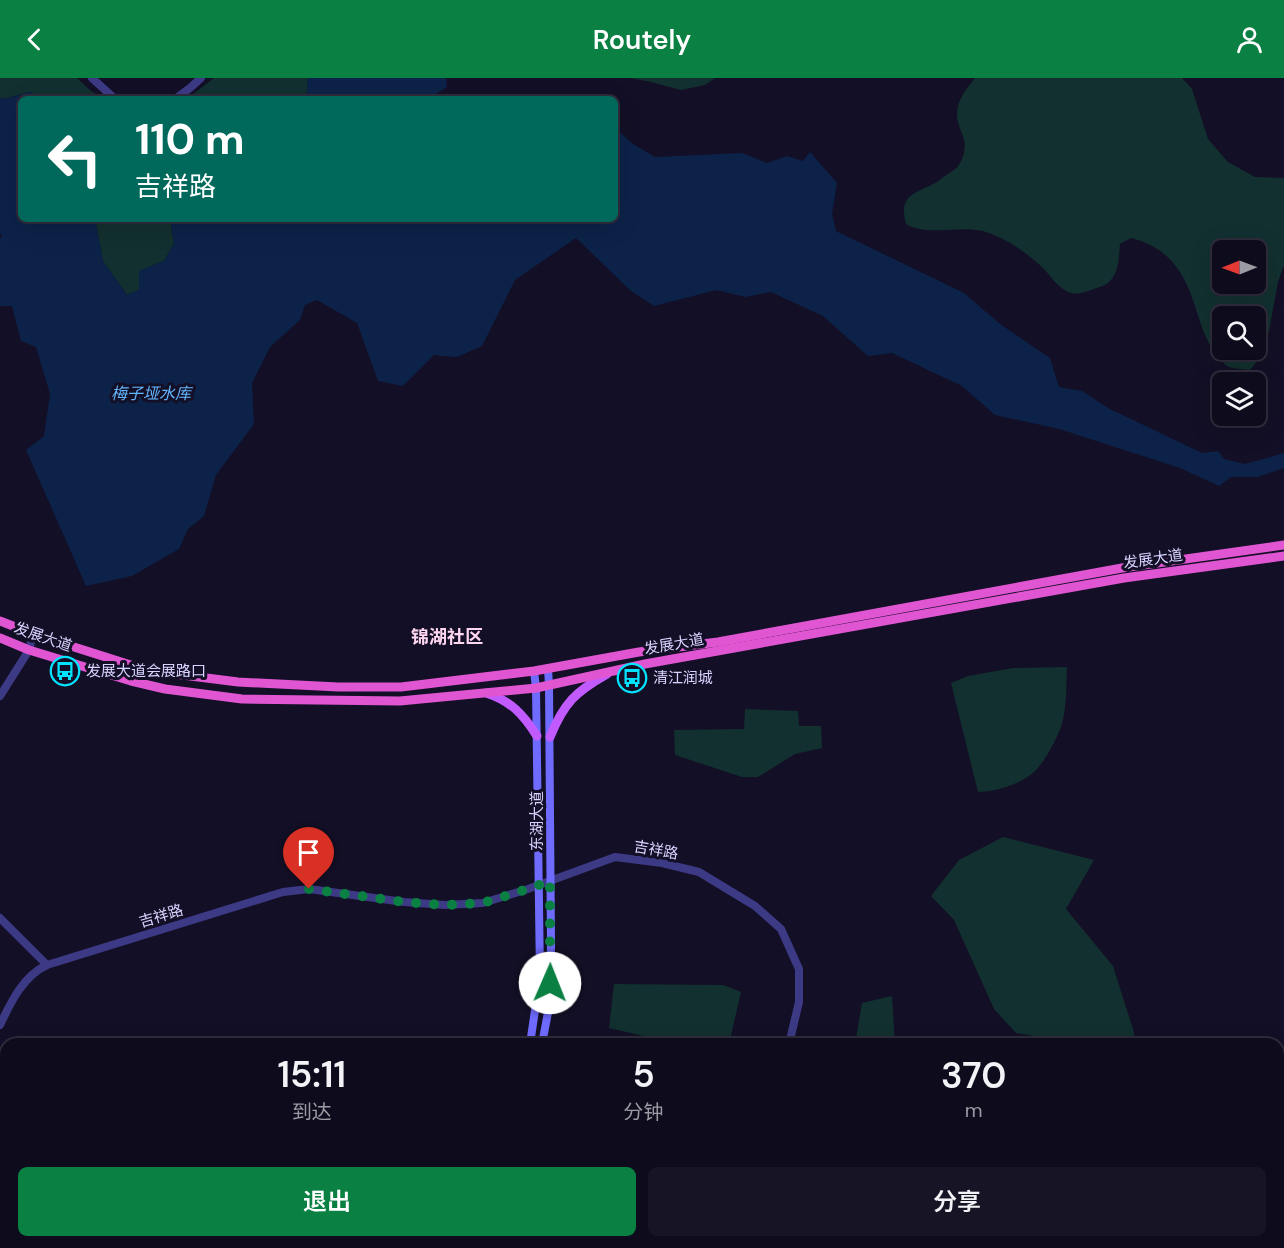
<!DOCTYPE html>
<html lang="zh">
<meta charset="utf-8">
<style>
:root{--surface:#0e0b1c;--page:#171425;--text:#f1f3f6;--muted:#9b9ba3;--line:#2e2b3b;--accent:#0b8043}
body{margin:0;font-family:"DM Sans","Noto Sans SC",sans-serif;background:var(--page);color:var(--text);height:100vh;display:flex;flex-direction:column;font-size:22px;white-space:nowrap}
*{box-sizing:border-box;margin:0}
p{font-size:20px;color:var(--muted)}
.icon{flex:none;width:33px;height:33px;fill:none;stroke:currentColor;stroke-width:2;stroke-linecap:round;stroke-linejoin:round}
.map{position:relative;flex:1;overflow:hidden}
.sheet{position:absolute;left:0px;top:960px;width:1284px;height:210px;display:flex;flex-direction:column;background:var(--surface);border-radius:18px 18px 0 0;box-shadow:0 6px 24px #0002,0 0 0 2px var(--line)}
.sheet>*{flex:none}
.banner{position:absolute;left:18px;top:18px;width:600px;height:126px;border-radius:9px;box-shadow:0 6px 24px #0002,0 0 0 2px var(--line);background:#00695c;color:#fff;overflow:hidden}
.needle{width:39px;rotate:269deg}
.fabs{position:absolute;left:1212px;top:162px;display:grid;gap:12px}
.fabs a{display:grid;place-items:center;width:54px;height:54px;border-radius:9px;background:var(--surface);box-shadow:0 6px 24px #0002,0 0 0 2px var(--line);font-size:30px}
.pin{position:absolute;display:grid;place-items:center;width:51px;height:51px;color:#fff;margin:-62px -26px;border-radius:50% 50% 50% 0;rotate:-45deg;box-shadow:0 0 6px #0007}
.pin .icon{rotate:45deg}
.me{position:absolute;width:66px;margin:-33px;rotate:1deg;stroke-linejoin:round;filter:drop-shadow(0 0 4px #0008)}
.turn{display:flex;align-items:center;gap:21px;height:126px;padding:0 18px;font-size:27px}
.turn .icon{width:78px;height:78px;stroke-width:2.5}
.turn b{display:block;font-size:42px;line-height:51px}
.eta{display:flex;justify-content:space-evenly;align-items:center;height:102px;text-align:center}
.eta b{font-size:36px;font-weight:600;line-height:42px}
.button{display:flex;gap:12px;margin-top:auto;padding:12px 18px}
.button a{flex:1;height:69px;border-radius:9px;background:var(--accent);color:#fff;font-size:24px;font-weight:600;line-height:69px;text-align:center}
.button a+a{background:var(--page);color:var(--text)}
header{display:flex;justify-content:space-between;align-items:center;height:78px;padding:0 18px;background:var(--accent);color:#fff;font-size:27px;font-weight:600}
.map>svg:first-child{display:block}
.green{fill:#12302f;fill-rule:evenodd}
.water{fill:#0c2248}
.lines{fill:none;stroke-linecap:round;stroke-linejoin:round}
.minor{stroke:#3d3a85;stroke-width:6}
.tertiary{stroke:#3d3a85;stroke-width:8}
.secondary{stroke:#6f6bff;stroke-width:8}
.primary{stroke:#c25bff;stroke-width:9}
.trunk{stroke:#e055d1;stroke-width:9}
.route{stroke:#0b8043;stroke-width:10;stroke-dasharray:0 18}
.labels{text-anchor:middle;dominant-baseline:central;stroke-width:6;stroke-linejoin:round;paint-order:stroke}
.street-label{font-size:15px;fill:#d9d4ff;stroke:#130f26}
.poi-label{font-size:15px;fill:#d9d4ff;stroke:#130f26;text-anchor:start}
.water-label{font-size:16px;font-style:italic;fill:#62b6ff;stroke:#130f26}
.quarter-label{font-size:18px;font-weight:bold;fill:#ffd6f0;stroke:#130f26}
</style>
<header><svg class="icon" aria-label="back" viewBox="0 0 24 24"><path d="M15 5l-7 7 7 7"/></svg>Routely<svg class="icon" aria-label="person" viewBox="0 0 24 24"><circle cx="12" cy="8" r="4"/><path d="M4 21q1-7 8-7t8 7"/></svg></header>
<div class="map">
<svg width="1284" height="1170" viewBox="0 0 1284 1170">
<rect width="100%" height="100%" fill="#130f26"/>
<g class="green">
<polygon points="0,0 77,0 91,13 103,21 44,21 30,14 4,21 0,20"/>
<polygon points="214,0 308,0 306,21 187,21"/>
<polygon points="630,0 715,0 705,7 681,12 651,4"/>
<path d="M975 0H1182L1192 11 1208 61 1228 84 1255 99 1284 100V187L1278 204 1269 253 1262 277 1250 292C1244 291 1233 291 1227 288 1224 286 1220 280 1218 278 1202 260 1199 236 1190 214 1179 186 1161 167 1131 160L1120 166C1119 179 1119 196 1108 205 1104 208 1096 210 1091 212 1083 215 1076 217 1068 214 1057 209 1050 197 1042 189 1026 174 1004 159 983 153 957 147 929 159 906 146 898 116 915 116 937 104 941 101 944 98 948 96 952 93 956 91 959 87 975 58 952 53 958 28 961 17 968 9 975 0ZM1256 172V206H1222V172ZM1222 238H1256V272H1222Z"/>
<polygon points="95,141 170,141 174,166 164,183 139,193 139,212 127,217 103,183"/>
<path d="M1067 589C1066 607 1067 627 1062 645 1059 658 1044 685 1034 694 1021 706 995 714 978 714L951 605 968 598 1013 590Z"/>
<polygon points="745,631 798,633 799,648 821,648 822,670 795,676 758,699 742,699 675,677 674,652 744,651"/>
<polygon points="1003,759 1094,782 1066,831 1113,888 1133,951 1136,966 1069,966 1046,960 1016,955 994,931 954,842 931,818 959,782"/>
<polygon points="614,906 723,907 741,914 729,966 678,966 609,950"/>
<polygon points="892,918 895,966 855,966 862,925"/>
<polygon points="1028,1164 1089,1164 1090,1170 1021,1170"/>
</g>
<g class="water">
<polygon points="308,0 446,0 447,9 428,21 306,21"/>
<polygon points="30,14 44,21 21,21 21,141 95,141 103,183 127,217 139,212 139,193 164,183 174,166 170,141 615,141 615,50 633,66 655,79 742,75 767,85 787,78 803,83 810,74 837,105 832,136 836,153 964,215 1000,246 1050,280 1059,309 1082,313 1108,330 1202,375 1218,373 1224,381 1245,386 1284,375 1284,390 1258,399 1231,399 1219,408 1180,390 1059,351 995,337 962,308 892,275 868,278 823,238 771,214 745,219 717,212 654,228 631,213 576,160 515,202 482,268 457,279 434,277 403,308 378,303 357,245 317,222 305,227 300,242 270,269 252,305 254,346 216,397 204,438 188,451 179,471 132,498 86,508 26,372 44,358 50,316 36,269 21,263 12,228 0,228 0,160 2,158 0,155 0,20 4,21"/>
</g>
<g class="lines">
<g class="minor">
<polyline points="1278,1122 1284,1116"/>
<polyline points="1234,1170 1239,1164"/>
</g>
<g class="tertiary">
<polyline points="92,0 115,21"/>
<polyline points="175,21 190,10 201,0"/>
<polyline points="0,618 29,572 33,556"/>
<polyline points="0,840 47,887"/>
<path d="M0 947C11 924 23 898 47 887L283 814 309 811 404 824 445 827 483 825 528 811 615 779 662 785 699 794 755 828 781 851 799 891V924L789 966"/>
</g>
<g class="secondary">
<polyline points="530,966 540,899 536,610 534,593"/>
<polyline points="542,966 550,924 551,866 549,607 548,591"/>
<polyline points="429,1170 435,1164"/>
<polyline points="446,1170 450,1164"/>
</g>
<g class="primary">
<path d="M486 615C511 623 523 636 537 658"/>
<path d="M550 659C564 625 575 614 607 596"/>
<polyline points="0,989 6,990"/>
<polyline points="0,1001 6,1001"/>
<polyline points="829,1164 838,1170"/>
<polyline points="850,1164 859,1170"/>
</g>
<g class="trunk">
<polyline points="0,543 33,556 137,589 175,596 238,604 338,609 401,609 534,593 639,574 718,564 1122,490 1284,467"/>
<polyline points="0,560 29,572 131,603 165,611 242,621 400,623 536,610 645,586 1124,500 1284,478"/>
</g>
</g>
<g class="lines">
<polyline class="route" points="309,811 404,824 445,827 483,825 528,811 550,803 550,905"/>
</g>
<defs>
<g id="bus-ring" transform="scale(1.5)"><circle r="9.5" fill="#130f26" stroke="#00e5ff" stroke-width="1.5"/><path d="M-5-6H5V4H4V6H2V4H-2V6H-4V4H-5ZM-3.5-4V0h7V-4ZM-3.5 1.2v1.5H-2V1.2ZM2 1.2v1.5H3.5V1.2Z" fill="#00e5ff"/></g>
</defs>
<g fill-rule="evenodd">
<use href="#bus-ring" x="65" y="593"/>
<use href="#bus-ring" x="632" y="600"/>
</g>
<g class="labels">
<g class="street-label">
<text transform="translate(1153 481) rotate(-8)">发展大道</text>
<text transform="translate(43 559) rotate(19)">发展大道</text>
<text transform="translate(674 566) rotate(-10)">发展大道</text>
<text transform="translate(537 743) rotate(-90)">东湖大道</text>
<text transform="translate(656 772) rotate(10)">吉祥路</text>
<text transform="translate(161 838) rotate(-17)">吉祥路</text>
</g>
<g class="poi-label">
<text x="86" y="593">发展大道会展路口</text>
<text x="653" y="600">清江润城</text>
</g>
<g class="water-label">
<text x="151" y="315">梅子垭水库</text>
</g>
<g class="quarter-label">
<text x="447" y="559">锦湖社区</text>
</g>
</g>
</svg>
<div class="fabs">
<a><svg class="needle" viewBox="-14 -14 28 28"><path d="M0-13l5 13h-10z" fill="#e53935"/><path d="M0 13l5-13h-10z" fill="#9b9ba3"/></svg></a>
<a><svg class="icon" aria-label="search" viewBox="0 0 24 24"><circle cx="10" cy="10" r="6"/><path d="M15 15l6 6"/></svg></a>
<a><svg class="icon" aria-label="layers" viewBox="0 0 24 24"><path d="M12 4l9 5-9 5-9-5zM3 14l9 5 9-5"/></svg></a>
</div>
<div class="pin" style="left:309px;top:811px;background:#d93025"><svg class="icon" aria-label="arrive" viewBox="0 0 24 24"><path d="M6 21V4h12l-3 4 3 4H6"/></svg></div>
<svg class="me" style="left:550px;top:905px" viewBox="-20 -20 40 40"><circle r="19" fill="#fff"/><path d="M0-13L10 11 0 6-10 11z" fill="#0b8043"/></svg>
<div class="banner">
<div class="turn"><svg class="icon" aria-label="left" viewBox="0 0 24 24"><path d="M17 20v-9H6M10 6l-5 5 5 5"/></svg><div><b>110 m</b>吉祥路</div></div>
</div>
<section class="sheet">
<div class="eta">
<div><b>15:11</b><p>到达</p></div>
<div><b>5</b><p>分钟</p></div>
<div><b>370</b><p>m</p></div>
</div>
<div class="button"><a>退出</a><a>分享</a></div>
</section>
</div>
